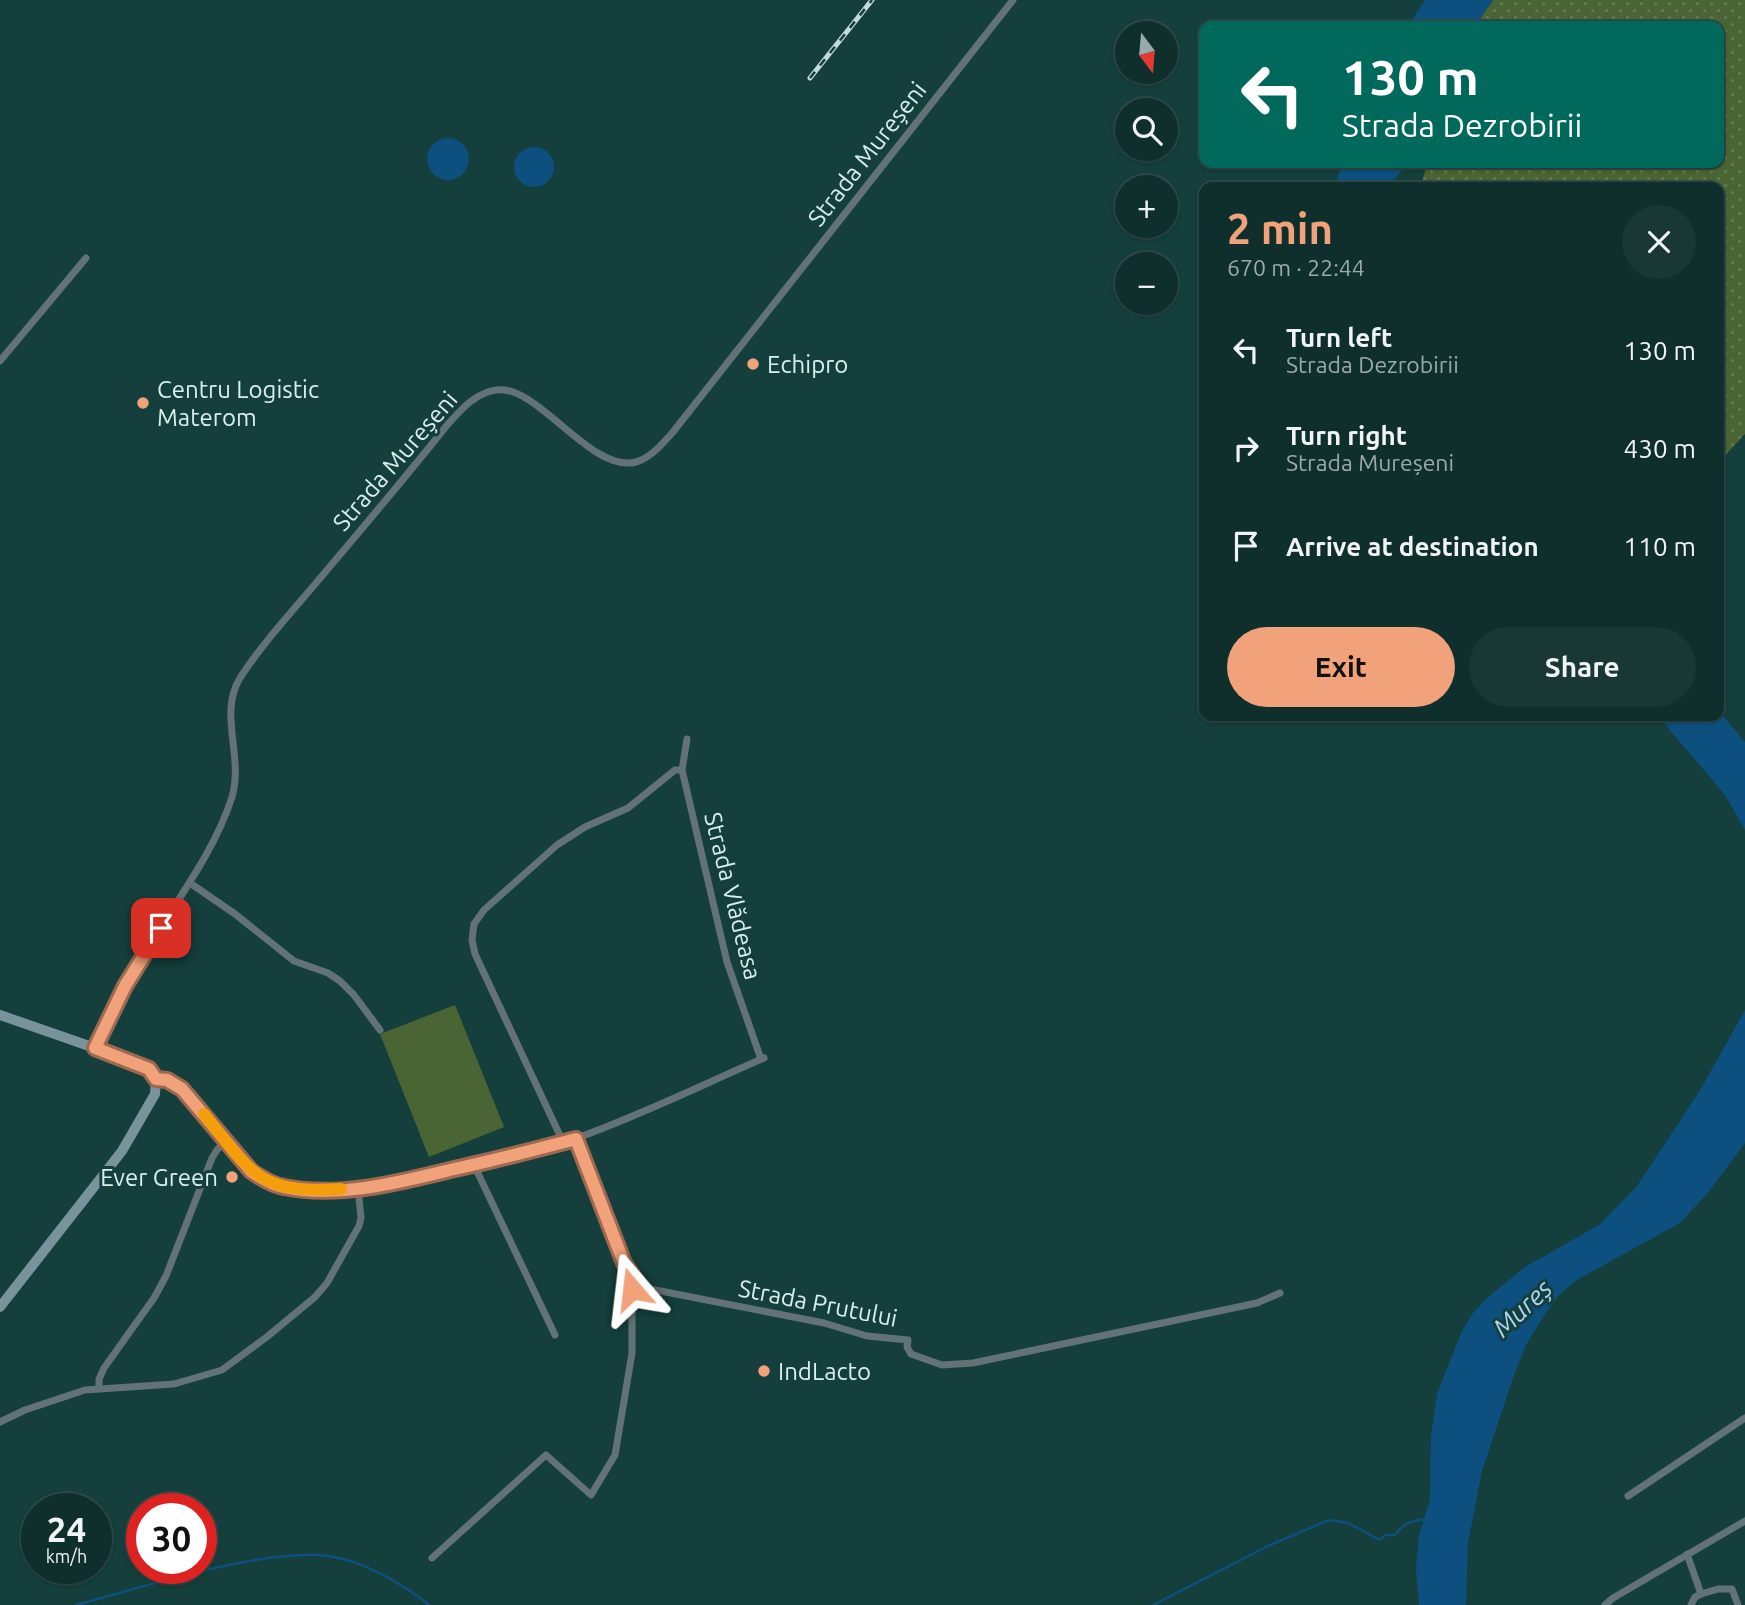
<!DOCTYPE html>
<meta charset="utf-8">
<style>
:root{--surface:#0f2f2d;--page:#183735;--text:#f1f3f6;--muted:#9ba9aa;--line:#2f4a49;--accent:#f1a27b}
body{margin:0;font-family:Ubuntu,sans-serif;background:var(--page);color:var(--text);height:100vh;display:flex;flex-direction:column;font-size:26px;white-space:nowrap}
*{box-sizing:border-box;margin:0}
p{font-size:23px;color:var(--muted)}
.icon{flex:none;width:38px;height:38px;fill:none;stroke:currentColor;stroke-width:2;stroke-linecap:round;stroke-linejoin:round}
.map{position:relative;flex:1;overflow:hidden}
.drawer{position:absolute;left:1199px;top:182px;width:525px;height:539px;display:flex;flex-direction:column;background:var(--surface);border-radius:14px;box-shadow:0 2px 5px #0004,0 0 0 2px var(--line)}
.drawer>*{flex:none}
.banner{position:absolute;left:1199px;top:21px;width:525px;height:147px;border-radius:14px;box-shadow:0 2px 5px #0004,0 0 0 2px var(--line);background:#00695c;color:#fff;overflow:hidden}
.needle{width:46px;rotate:164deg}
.controls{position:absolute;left:1115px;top:21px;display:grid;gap:14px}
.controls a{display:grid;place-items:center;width:63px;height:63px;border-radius:50%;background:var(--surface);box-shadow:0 2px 5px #0004,0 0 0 2px var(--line);font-size:35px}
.speed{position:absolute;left:21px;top:1493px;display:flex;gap:14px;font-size:35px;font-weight:700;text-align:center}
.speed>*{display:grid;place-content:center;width:91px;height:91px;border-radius:50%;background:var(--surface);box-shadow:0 2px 5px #0004,0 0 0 2px var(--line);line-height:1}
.speed small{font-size:18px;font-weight:400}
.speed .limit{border:10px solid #d22;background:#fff;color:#111}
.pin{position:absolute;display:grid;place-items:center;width:60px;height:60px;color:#fff;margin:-30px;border-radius:14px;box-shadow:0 4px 10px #0006}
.me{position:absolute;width:77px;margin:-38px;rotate:343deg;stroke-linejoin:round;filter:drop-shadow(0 0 5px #0008)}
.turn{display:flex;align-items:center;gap:24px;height:147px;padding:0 28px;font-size:32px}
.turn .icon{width:91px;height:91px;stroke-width:2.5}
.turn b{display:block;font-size:49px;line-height:60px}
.round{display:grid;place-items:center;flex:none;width:74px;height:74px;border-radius:37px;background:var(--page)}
.headline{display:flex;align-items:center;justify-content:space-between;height:119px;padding:0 28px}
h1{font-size:42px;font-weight:700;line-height:52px;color:var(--accent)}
.action{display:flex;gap:14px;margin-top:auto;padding:14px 28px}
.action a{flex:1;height:80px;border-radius:42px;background:var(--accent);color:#111;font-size:28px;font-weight:700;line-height:80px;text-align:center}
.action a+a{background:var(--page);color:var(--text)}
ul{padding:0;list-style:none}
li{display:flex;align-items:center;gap:21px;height:98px;padding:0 28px}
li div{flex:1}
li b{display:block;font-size:26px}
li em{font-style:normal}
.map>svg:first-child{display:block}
.green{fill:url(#green-dots)}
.pitch{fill:#4a6533}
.water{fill:#0d507f}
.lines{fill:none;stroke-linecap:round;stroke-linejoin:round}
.stream{stroke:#0d507f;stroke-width:2.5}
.street{stroke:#627277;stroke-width:7}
.secondary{stroke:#78939b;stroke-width:10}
.rail-casing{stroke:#c2dad8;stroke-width:5}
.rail{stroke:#143f3c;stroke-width:2.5;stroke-dasharray:8;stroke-linecap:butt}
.route-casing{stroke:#9d6950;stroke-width:18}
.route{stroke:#f1a27b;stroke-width:12}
.slow{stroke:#f59e0b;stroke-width:12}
.poi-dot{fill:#f1a27b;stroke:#143f3c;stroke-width:2.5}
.labels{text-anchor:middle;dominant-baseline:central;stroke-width:6;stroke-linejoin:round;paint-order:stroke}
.street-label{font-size:24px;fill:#d9efed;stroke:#143f3c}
.poi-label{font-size:24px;fill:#d9efed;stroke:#143f3c;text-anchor:start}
.water-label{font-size:26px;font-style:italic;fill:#afd4f6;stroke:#143f3c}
</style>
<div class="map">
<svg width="1745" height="1605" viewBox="0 0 1745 1605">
<defs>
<pattern id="green-dots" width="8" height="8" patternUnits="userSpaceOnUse" patternTransform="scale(1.75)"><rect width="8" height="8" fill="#4a6533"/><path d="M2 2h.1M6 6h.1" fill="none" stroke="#647b51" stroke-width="1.8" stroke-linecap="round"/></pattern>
</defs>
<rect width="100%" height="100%" fill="#143f3c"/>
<polygon class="green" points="1493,0 1745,0 1745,434 1719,462 1718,187 1421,187 1427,163 1718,163 1718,26 1475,26"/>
<polygon class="pitch" points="455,1005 504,1127 429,1157 380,1034"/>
<g class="water">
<polygon points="1425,0 1493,0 1475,26 1408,26"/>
<circle cx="448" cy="159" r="21"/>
<circle cx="534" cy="167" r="20"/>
<polygon points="1342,163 1408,163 1388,187 1335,187"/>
<polygon points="1719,711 1745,742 1745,830 1725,795 1658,716 1718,716"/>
<polygon points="1745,1010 1745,1143 1707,1194 1680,1223 1575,1281 1558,1296 1543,1317 1526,1345 1514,1375 1482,1471 1468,1543 1466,1605 1419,1605 1416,1569 1419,1535 1430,1499 1431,1436 1437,1394 1461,1333 1473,1313 1488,1297 1525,1267 1599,1225 1637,1186 1699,1092"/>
</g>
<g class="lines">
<g class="stream">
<path d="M76 1605C140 1588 203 1567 269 1558 288 1556 309 1553 328 1556 362 1560 403 1584 429 1605"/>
<path d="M1153 1605 1268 1546 1329 1520 1348 1523 1380 1540 1385 1535H1395C1404 1522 1411 1521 1427 1519"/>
</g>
<g class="street">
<polyline points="0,361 86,258"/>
<polyline points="687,739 682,770 727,962 761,1059"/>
<polyline points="190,883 235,914 294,961 328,973 340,981 354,995 380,1030"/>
<path d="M95 1048C114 1005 136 966 161 927 187 886 217 844 232 797 244 756 218 714 240 678 262 644 290 614 316 583 361 530 405 478 448 424 461 410 475 393 496 390 537 383 591 474 636 462 651 458 663 443 673 432L1013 0"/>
<path d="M156 1079 167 1080 182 1089 251 1171C306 1214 432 1175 494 1160 522 1153 551 1148 577 1138 641 1115 702 1085 764 1058"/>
<path d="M576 1139C590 1174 618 1267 645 1288L824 1323 867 1336 908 1340 907 1347 911 1354 942 1365 973 1363 1257 1303 1280 1293"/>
<polyline points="563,1142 475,954 472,940 474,924 484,910 557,845 585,827 628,808 675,770 682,770"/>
<polyline points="474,1165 555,1335"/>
<polyline points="99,1388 99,1379 104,1368 154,1298 166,1276 212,1158 217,1150 226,1141"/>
<polyline points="0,1422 25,1410 85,1390 174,1384 222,1370 268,1336 315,1297 327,1283 359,1226 361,1218 358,1188"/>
<polyline points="1628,1496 1745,1418"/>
<polyline points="1687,1554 1701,1594 1695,1597 1691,1605"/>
<polyline points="432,1558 546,1455 591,1495 615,1455 632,1353 632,1286 636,1281"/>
<polyline points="1701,1594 1718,1589 1732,1589 1738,1605"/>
<polyline points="1605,1605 1613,1598 1745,1521"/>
</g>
<polyline class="secondary" points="0,1015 95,1048 149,1069 156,1079 155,1094 122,1151 0,1307"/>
<g class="rail-casing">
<polyline id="rail" points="810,78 872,0"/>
</g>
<use href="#rail" class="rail"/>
</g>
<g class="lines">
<g class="route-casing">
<path id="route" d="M161 928 125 986 95 1048 149 1069 156 1079 167 1080 182 1089 251 1171C261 1178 272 1185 284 1187 339 1198 397 1183 450 1170 492 1161 534 1150 576 1139L624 1263 636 1281 632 1289"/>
</g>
<use href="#route" class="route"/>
<path class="slow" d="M204 1114C252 1174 259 1194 341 1189"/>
</g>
<g class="poi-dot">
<circle cx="753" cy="364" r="7"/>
<circle cx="143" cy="403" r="7"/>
<circle cx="232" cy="1177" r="7"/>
<circle cx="764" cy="1371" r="7"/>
</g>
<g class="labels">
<g class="street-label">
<text transform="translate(867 154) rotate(-52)">Strada Mureșeni</text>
<text transform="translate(395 461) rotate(-49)">Strada Mureșeni</text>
<text transform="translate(733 896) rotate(76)">Strada Vlădeasa</text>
<text transform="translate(818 1303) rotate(11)">Strada Prutului</text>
</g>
<g class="poi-label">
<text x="767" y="364">Echipro</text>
<text x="157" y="389">Centru Logistic<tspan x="157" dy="28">Materom</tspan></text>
<text x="218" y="1177" text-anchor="end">Ever Green</text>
<text x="778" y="1371">IndLacto</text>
</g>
<g class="water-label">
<text transform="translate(1522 1308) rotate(-43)">Mureș</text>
</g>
</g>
</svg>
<div class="controls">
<a><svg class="needle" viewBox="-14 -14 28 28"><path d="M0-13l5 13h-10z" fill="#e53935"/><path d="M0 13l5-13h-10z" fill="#9ba9aa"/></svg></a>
<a><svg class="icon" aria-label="search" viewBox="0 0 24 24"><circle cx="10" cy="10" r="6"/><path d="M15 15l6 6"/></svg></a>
<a>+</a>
<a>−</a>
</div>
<div class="speed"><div>24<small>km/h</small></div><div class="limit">30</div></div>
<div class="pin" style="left:161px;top:928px;background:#d93025"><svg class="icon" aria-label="arrive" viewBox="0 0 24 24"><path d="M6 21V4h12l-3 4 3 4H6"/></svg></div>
<svg class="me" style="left:632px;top:1289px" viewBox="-20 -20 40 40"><path d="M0-17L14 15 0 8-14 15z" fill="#f1a27b" stroke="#fff" stroke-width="4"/></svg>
<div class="banner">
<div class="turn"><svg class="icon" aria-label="left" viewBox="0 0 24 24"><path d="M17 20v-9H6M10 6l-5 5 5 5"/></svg><div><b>130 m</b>Strada Dezrobirii</div></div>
</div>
<section class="drawer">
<div class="headline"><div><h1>2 min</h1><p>670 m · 22:44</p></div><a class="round"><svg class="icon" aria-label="close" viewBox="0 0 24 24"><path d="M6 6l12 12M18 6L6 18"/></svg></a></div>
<ul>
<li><svg class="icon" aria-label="left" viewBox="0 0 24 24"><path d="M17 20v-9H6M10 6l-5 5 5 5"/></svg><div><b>Turn left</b><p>Strada Dezrobirii</p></div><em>130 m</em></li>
<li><svg class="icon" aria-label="right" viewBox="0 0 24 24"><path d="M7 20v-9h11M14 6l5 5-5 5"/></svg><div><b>Turn right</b><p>Strada Mureșeni</p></div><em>430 m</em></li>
<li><svg class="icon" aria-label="arrive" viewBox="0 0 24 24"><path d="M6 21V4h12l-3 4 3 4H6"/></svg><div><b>Arrive at destination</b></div><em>110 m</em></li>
</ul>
<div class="action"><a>Exit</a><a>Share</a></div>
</section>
</div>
